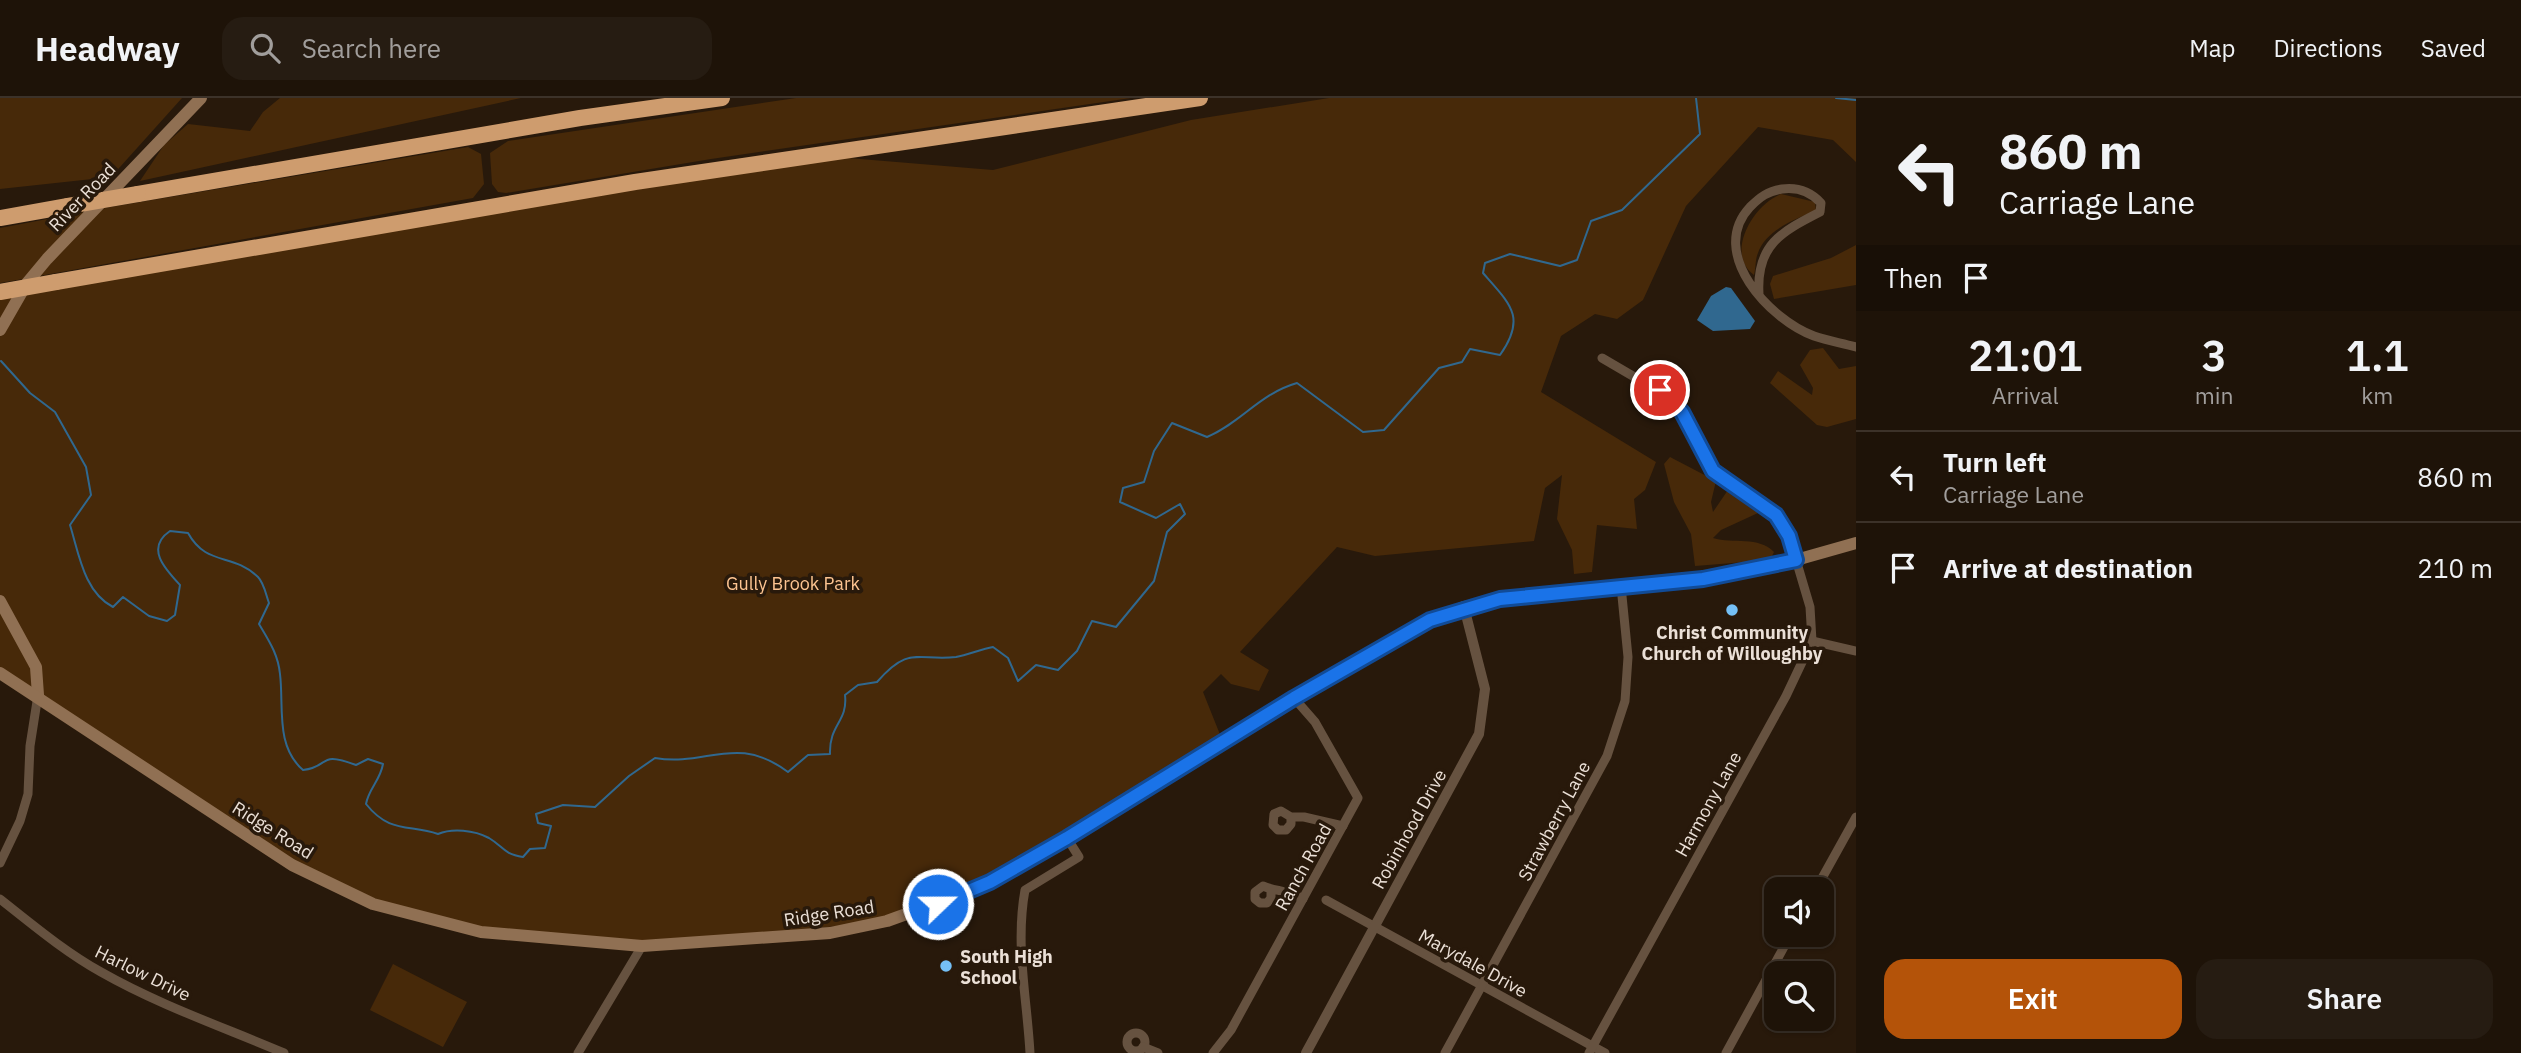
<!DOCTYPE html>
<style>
:root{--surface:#1e1308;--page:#261c12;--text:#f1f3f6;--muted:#a19e9c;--line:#3c3229;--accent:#b45309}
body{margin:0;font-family:"IBM Plex Sans",sans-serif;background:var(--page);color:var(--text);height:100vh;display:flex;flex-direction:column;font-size:26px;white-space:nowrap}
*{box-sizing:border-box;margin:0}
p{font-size:23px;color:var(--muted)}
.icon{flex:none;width:38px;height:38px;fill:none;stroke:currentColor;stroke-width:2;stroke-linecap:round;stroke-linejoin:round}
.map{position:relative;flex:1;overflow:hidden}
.sheet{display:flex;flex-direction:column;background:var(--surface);width:665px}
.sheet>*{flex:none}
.guide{background:#1e1308;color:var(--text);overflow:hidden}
.controls{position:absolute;left:1764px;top:779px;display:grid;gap:14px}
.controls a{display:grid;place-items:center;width:70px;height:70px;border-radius:14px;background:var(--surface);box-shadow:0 2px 5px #0004,0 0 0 2px var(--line);font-size:35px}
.pin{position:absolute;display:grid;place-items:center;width:60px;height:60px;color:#fff;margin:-30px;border:4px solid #fff;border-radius:50%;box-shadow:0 2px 7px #0007}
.me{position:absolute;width:77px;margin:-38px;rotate:68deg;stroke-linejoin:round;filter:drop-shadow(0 0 5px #0008)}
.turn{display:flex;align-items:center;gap:24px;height:147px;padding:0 28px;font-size:32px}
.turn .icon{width:91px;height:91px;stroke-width:2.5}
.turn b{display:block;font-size:49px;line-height:60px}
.then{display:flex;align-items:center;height:66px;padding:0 28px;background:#0003;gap:14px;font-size:26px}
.eta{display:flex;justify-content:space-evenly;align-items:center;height:119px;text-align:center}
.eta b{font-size:42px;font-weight:600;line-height:49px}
.primary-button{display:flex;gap:14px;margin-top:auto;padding:14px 28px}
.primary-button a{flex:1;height:80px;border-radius:21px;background:var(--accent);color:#fff;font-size:28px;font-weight:600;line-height:80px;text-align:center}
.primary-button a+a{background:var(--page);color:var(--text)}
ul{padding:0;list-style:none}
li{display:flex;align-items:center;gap:21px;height:91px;padding:0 28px;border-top:2px solid var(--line)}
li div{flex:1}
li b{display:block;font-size:26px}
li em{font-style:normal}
header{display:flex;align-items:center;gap:42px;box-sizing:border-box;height:98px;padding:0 35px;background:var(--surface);border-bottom:2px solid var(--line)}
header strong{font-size:33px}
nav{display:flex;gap:38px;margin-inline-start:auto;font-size:24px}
.search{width:490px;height:63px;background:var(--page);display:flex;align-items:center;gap:18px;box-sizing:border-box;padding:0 24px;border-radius:21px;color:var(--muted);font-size:26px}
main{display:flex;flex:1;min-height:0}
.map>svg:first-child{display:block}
.green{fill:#472909}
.water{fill:#30688f}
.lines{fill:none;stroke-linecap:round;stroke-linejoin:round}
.stream{stroke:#30688f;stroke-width:2}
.minor{stroke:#665240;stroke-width:9}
.tertiary{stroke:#665240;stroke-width:10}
.secondary{stroke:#907053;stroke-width:12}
.motorway{stroke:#ce9c6e;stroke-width:16}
.motorway-bridge{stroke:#ce9c6e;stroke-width:16}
.route-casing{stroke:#114b97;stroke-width:18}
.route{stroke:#1a73e8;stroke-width:12}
.poi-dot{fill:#75c0f6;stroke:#28190b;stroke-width:2.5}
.labels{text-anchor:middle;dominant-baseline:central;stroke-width:7;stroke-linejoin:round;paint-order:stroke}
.street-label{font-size:18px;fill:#ebe0d7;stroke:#28190b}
.park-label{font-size:18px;fill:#fdc491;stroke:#28190b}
.poi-label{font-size:18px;font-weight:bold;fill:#ebe0d7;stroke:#28190b}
</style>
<header>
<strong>Headway</strong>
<div class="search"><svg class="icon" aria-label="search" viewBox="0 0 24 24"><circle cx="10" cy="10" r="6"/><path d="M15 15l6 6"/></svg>Search here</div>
<nav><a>Map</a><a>Directions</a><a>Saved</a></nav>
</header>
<main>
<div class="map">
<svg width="1856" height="955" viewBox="0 0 1856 955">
<rect width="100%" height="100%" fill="#28190b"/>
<g class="green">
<polygon points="0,0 182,0 111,79 0,91"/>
<polygon points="280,0 521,0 140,83 164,47 188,26 250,33 263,14"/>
<polygon points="796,0 1131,0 711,61 506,95 498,94 492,86 490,55 508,43"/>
<polygon points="1329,0 1856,0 1856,64 1833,42 1758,29 1686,108 1643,202 1617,221 1595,216 1561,238 1541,294 1656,364 1645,392 1634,401 1637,431 1597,427 1592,474 1574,476 1572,452 1557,421 1562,377 1545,390 1534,443 1375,458 1337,449 1240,554 1269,572 1259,593 1231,586 1221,576 1203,594 1223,644 990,784 887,823 642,848 481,834 373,806 293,768 0,575 0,194 812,57 993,72 1191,22"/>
<polygon points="468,49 481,56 484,86 473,100 39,178 99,111"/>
<path d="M1781 96 1815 104 1816 113C1796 120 1765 133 1758 155 1755 162 1756 170 1754 177 1724 155 1754 106 1781 96Z"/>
<polygon points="84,114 23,181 0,185 0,130"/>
<polygon points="1856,147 1856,187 1774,201 1770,186 1773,178 1831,160"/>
<polygon points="1823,250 1839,271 1856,268 1856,321 1827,329 1817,327 1770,285 1778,273 1812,297 1813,290 1800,267 1810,252"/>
<path d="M1670 359 1716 383 1711 404 1713 414 1728 392 1758 415 1721 432 1713 440C1733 446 1759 438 1774 454L1770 462 1695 468 1691 436 1674 404 1664 366Z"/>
<polygon points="393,866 467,904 443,949 370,912"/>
</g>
<polygon class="water" points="1726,189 1731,190 1755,223 1750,231 1713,233 1697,222 1711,198"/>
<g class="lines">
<g class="stream">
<polyline points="1836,0 1856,2"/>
<path d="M1 263 30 295 55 314 86 369 91 397 70 427C79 456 84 494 113 509L123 499 149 518 167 523 175 517 180 487C165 471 145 450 170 433L188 435C207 469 232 454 258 479 264 485 266 497 269 505L259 526C269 543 278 556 280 576 284 608 275 648 303 672 331 669 317 652 356 667L368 661 383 666C380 683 369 690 366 706 390 736 409 726 438 736 452 730 474 732 489 740 504 749 503 756 523 759L530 751 545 750 551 728 538 725 536 716 563 707 595 709 629 678 655 660C707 669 736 635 788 674L808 657 830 656C829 626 848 624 845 597L858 587 877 584C909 547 917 563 956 559 968 557 981 551 993 549L1008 560 1018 583 1036 567 1058 572 1077 553 1092 523 1116 529 1154 483 1167 434 1185 416 1180 406 1156 420 1120 404 1123 390 1144 384 1154 353 1172 325 1207 339C1242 324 1259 296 1297 285L1363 334 1384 332 1439 270 1462 264 1470 251 1500 257C1527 219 1510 206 1483 175L1485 165 1510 156 1560 168 1577 162 1591 123 1622 112 1700 36 1696 0"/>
</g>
<g class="minor">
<path d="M1759 196C1756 147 1781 134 1820 114L1821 105C1810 93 1797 89 1782 91 1768 93 1760 99 1750 109 1707 155 1770 222 1814 238 1828 243 1842 245 1856 249"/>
<polyline points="1812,543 1856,553"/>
<polyline points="1291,719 1291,726 1286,732 1278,732 1273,727 1274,716 1281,713 1291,719 1304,719 1343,728"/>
<polyline points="0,765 20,723 28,696 30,648 38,597"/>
<polyline points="1816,791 1856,719"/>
<path d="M1271 793V800L1267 805H1260L1255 801V794L1263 788C1275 793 1289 793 1303 801"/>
<path d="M0 801C33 827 65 854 101 874 159 907 223 929 284 955"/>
<polyline points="1326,802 1605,955"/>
<circle cx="1136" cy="944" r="9"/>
<polyline points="1143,949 1158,955"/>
<polyline points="578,955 642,848"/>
<path d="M1030 955C1027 900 1015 847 1025 792L1079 759 1067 740"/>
<polyline points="1213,955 1231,932 1358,700 1315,624 1294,600"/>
<polyline points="1445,955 1607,658 1625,603 1628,559 1621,488"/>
<polyline points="1589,955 1786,598 1812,543 1810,509 1789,438 1775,417 1712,373 1672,301 1602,260"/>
<polyline points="1726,955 1791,836"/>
</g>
<polyline class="tertiary" points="1306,955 1479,636 1485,591 1464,509"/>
<g class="secondary">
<polyline points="0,232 27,185 47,161 201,0"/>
<polyline points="0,503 36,569 38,597"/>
<polyline points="0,575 292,767 373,806 481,834 642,848 830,835 887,823 970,793 1067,740 1398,538 1464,509 1500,501 1703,481 1796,462 1856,445"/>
</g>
<g class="motorway">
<polyline points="138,96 580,20 722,0"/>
<polyline points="0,120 68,108"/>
<polyline points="56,184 635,84 1200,0"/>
</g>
<g class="motorway-bridge">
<polyline points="68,108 138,96"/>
<polyline points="0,194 56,184"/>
</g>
</g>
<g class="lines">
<g class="route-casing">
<polyline id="route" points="938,806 990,784 1067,740 1294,600 1430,522 1500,501 1703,481 1796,462 1789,438 1776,417 1713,373 1682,314 1660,292"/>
</g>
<use href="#route" class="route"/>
</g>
<g class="poi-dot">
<circle cx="1732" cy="512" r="7"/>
<circle cx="946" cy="868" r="7"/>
</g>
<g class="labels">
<g class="street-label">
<text transform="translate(82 99) rotate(-46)">River Road</text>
<text transform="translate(1708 706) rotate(-61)">Harmony Lane</text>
<text transform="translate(1554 723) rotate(-62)">Strawberry Lane</text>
<text transform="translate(1409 731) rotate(-61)">Robinhood Drive</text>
<text transform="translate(273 732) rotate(32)">Ridge Road</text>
<text transform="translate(1303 769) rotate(-61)">Ranch Road</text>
<text transform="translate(829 815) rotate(-9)">Ridge Road</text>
<text transform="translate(1473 865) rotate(29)">Marydale Drive</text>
<text transform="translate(143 875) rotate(26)">Harlow Drive</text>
</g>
<g class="park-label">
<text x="793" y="485">Gully Brook Park</text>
</g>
<g class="poi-label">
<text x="1732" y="534">Christ Community<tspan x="1732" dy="21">Church of Willoughby</tspan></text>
<text x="960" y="858" text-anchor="start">South High<tspan x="960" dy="21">School</tspan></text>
</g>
</g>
</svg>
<div class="controls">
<a><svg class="icon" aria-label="sound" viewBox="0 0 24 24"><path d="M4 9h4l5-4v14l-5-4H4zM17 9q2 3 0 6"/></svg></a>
<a><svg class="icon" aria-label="search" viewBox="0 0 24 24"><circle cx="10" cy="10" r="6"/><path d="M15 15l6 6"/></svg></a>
</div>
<div class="pin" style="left:1660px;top:292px;background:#d93025"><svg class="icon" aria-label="arrive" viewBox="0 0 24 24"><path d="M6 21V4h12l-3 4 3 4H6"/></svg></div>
<svg class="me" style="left:938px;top:806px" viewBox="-20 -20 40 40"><circle r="17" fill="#1a73e8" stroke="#fff" stroke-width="3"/><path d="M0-11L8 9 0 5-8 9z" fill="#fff"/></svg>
</div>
<section class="sheet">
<div class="guide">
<div class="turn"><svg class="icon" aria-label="left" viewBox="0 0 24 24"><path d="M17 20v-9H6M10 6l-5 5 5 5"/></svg><div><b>860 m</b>Carriage Lane</div></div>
<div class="then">Then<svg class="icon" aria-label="arrive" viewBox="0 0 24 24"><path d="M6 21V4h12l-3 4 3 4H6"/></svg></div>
</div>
<div class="eta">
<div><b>21:01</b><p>Arrival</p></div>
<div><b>3</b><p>min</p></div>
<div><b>1.1</b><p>km</p></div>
</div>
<ul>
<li><svg class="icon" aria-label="left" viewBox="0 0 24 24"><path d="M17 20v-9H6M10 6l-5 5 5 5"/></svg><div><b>Turn left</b><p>Carriage Lane</p></div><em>860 m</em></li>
<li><svg class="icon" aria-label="arrive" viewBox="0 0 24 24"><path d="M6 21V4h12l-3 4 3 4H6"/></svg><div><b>Arrive at destination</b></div><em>210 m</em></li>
</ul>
<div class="primary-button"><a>Exit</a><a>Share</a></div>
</section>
</main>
